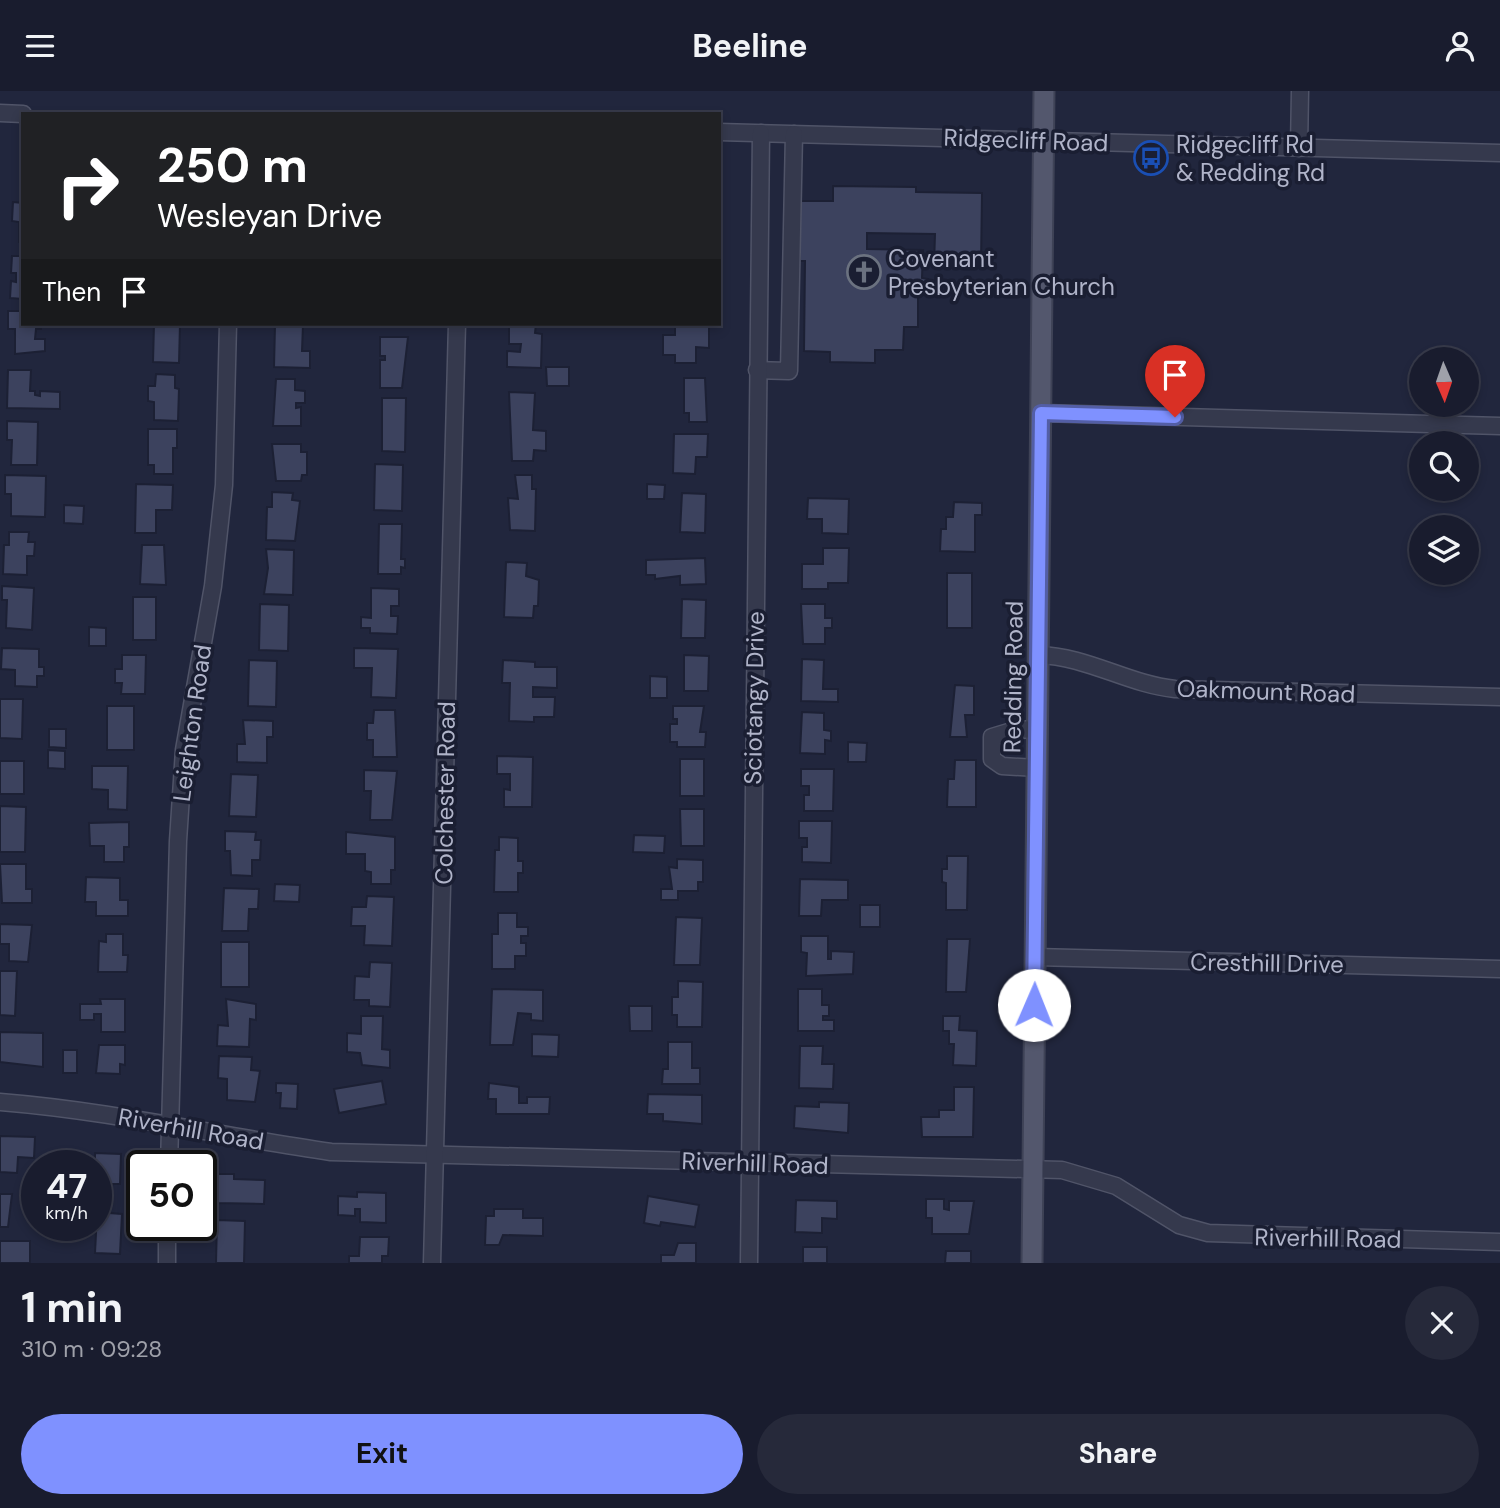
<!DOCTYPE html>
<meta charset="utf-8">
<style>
:root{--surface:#191c2e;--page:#26293a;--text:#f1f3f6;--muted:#9fa1aa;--line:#373a4a;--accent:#7f91ff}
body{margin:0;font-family:"DM Sans",sans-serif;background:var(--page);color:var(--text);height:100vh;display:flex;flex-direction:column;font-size:26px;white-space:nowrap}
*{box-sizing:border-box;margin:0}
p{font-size:23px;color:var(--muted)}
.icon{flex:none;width:38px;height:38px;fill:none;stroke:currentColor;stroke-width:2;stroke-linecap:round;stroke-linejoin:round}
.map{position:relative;height:1172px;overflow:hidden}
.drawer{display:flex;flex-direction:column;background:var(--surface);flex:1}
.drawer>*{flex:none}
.guide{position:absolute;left:21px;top:21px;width:700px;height:214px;border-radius:0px;box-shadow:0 4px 10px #0003,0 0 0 2px var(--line);background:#202124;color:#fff;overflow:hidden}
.needle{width:46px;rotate:178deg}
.fabs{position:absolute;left:1409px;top:256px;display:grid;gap:14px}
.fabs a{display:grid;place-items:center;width:70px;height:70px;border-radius:50%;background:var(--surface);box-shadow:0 4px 10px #0003,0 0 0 2px var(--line);font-size:35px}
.speed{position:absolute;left:21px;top:1059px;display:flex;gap:14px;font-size:35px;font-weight:700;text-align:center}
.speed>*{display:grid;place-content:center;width:91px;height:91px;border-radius:50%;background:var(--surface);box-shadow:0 4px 10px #0003,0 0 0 2px var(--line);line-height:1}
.speed small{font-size:18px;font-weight:400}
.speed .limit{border:4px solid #111;border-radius:10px;background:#fff;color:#111}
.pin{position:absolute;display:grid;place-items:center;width:60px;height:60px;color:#fff;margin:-72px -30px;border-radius:50% 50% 50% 0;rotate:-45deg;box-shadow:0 0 7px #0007}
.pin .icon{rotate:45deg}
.me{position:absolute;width:77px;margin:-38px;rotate:1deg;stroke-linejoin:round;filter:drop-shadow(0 0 5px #0008)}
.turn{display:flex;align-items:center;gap:24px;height:147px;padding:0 21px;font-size:32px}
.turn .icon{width:91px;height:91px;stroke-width:2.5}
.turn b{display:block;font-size:49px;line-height:60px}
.then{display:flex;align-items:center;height:66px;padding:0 21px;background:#0003;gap:14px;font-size:26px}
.round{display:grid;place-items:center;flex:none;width:74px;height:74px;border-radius:37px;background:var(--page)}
.overview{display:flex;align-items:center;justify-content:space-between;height:119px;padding:0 21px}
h1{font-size:42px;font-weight:700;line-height:52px}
.cta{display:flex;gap:14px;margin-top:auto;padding:14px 21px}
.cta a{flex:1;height:80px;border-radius:42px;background:var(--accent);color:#111;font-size:28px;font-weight:700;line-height:80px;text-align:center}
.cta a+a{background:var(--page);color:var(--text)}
header{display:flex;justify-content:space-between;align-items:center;height:91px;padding:0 21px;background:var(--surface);font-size:32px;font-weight:700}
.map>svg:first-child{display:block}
.building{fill:#3c425e;stroke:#1c2034;stroke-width:2}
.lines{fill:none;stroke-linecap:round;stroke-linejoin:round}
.minor-casing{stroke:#505468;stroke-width:19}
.major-casing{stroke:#3e4256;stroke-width:23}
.minor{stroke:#35394d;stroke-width:16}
.major{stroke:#53576d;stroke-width:19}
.route-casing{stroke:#535ea6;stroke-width:18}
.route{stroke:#7f91ff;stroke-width:12}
.labels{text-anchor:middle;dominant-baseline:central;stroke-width:7;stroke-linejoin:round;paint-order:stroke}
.street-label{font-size:24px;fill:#b0b4c9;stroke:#1a1e32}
.poi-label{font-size:24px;fill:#b0b4c9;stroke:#1a1e32;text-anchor:start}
</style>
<header><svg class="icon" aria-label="menu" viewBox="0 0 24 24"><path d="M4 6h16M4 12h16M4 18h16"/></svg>Beeline<svg class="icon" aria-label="person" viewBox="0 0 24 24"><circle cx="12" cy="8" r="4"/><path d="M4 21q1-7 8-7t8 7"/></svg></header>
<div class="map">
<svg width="1500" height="1172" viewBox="0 0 1500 1172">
<rect width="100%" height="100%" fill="#21263d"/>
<g class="building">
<polygon points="833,95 916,96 916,101 982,102 981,175 934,174 935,143 867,142 867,158 923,159 922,187 928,188 927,204 918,204 918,236 904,236 903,259 875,259 875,272 830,271 830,261 804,260 805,170 800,170 800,110 833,110"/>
<polygon points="13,111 23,112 23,151 19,151 19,131 12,130"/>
<polygon points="12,165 23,165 23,208 10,207 11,190 16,191 16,182 11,182"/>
<polygon points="8,220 23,220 23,233 41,233 41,238 36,238 35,248 45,248 45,260 15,263 15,238 8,238"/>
<polygon points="154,233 180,233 179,272 153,271"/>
<polygon points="385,233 403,233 403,236 384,235"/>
<polygon points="509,233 536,233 535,242 542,243 541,277 507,276 507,260 520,261 521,253 509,253"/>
<polygon points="675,233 709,233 709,257 696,256 696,272 675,272 675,264 663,264 663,244 675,244"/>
<polygon points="275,234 303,234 302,260 310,260 310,277 274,276"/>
<polygon points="380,246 408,246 402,297 380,297 380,269 385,269 385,265 380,265"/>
<polygon points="546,276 569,276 569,295 547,295"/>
<polygon points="8,279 31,279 30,300 35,300 35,304 40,305 40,300 60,301 60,318 7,317"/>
<polygon points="156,283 175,284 175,297 179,298 178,330 154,329 154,311 148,310 148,295 155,295"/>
<polygon points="684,287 705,287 707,331 689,331 689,322 684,322"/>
<polygon points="276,288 295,288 295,299 305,300 305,312 296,312 296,317 301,316 301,335 273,335"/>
<polygon points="509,301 535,302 533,339 546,340 546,360 534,359 533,370 512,370"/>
<polygon points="382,307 406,307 405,361 382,360"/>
<polygon points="7,330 38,331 37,374 11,374 12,349 7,349"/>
<polygon points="148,338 177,338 177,357 173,357 173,383 154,383 154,374 148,374"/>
<polygon points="674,343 708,343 707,366 696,366 695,383 673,382"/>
<polygon points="272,353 301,353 301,361 307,361 307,384 302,384 301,390 276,390"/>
<polygon points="375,373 403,374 402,420 374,419"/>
<polygon points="5,384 46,385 45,426 11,425 11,403 5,403"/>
<polygon points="515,384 532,384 532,398 536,398 535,440 510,439 508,407 518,408"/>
<polygon points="136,393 173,394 172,419 156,419 156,442 135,442"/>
<polygon points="647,393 665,394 664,408 647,408"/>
<polygon points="272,401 293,402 292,409 300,410 295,450 266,449 267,416 272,416"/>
<polygon points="682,402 706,403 705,442 680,441"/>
<polygon points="808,407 849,408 848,443 822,442 822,428 807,428"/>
<polygon points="954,411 982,412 982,424 975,424 975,461 940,460 941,438 946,438 946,426 953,426"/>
<polygon points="64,414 84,415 83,433 64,432"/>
<polygon points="379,433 402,433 401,468 405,468 405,477 401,476 401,483 378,483"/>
<polygon points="9,441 29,441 28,451 35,451 34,465 27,465 27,484 3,483 4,454 9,454"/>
<polygon points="142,454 164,454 166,494 140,493"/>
<polygon points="823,457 849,457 848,492 828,492 828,498 802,498 802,473 823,473"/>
<polygon points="266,458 294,459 293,504 264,503 268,477"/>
<polygon points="705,467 706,493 680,494 680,485 655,488 655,484 646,484 646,469"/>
<polygon points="506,471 527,472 526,485 539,489 538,515 534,515 533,527 504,526"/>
<rect x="947" y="482" width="25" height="55"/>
<polygon points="2,495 34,497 32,539 6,537 7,509 2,509"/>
<polygon points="371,497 399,498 399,515 391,515 391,525 398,525 397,543 370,542 370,537 361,537 361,526 371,527"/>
<rect x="133" y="506" width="23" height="43"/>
<polygon points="682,508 706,509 705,547 681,547"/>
<polygon points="260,513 289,514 288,560 259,559"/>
<polygon points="801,513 825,513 825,527 832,527 832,537 825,537 825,553 803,553"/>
<polygon points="89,536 106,537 106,555 89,555"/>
<polygon points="2,557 39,558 39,576 44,576 44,585 37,585 37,596 15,595 15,579 1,578"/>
<polygon points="354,557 398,558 396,607 371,606 372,577 354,577"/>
<polygon points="122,564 146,564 145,603 121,603 122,592 115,592 115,578 122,578"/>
<polygon points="684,564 709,565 708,600 684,600"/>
<polygon points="802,568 824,569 823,598 838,598 838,611 801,610"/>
<polygon points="249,569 277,570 276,616 248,615"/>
<polygon points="503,569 535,571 535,576 557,576 557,597 533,596 533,606 555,606 554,626 534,626 534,631 509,630 510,592 502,592"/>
<polygon points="650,585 667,586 667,607 650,607"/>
<polygon points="955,594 974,595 974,624 965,624 967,646 950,646"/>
<polygon points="0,608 23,608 22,648 0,647"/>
<rect x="107" y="615" width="27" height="44"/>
<polygon points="673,615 704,615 700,641 706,641 705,656 677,656 677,651 670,651 670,633 677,633 677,628 673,628"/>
<polygon points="374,619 395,619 397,666 373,666 373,649 367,649 367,632 373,632"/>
<polygon points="802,621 824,622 824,639 831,640 831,650 825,649 825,663 800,662"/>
<polygon points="243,629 273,630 273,646 267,646 267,672 237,671 237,653 245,653"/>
<polygon points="49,638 66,638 66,657 49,656"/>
<polygon points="848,651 867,652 866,671 848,671"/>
<polygon points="48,659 65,660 65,678 48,677"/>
<polygon points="497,665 533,666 532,716 504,716 504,698 510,699 510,683 497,683"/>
<rect x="680" y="668" width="24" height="37"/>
<polygon points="955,669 976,669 976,716 947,716 948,688 954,688"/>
<rect x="0" y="670" width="24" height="33"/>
<polygon points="92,675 128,675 127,719 108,718 108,699 92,698"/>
<polygon points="801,678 834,678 833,720 804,720 804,704 809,704 809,695 801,695"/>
<polygon points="364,679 397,680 392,729 370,729 371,700 364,700"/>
<polygon points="231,683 258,684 256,726 229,725"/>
<polygon points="0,715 26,716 25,761 0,761"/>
<polygon points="680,718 704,718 704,755 681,755"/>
<polygon points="799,730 832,730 831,772 802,771 802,756 807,756 807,747 799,747"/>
<polygon points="129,731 129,756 124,756 124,771 104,771 104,755 90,755 89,732"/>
<polygon points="225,740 256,741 255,749 261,749 260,769 252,769 252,785 231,784 230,760 225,760"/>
<polygon points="346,741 395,746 395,779 391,779 391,793 371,793 371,781 365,780 365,763 346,763"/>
<polygon points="634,744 665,745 664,762 633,761"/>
<polygon points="499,746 518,747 518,770 523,770 523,782 518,782 518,801 494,801 495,759 499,759"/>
<polygon points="947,765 968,765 967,819 946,819 946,792 942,791 942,778 947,778"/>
<polygon points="677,768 703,769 703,791 698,791 698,800 678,800 678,809 661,809 661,798 672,798 669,776 677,777"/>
<polygon points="0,773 26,773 26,798 32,798 32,812 2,812"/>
<polygon points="86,786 120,787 120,809 128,809 128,825 96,825 96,811 85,811"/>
<polygon points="800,788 848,789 848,809 822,809 821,825 799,825"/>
<polygon points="275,793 300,794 299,811 274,810"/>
<polygon points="224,797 259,798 258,818 249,818 248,840 222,840"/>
<polygon points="367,805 394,806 392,855 364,854 365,835 351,835 352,816 366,816"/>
<rect x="860" y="814" width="20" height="22"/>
<polygon points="498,822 517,822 517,836 528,836 528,845 521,845 521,852 526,852 526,865 515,865 515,878 492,878 492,843 498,843"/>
<polygon points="676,826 702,827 700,874 674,874"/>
<polygon points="0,833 32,834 28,871 9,870 9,853 0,853"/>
<polygon points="106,843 123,843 123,864 128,864 127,881 98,881 99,850 106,851"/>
<polygon points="801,845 828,845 828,868 831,868 831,860 854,861 853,883 806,885 807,862 801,861"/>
<polygon points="947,848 970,848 966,901 946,901"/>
<rect x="221" y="851" width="28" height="45"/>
<polygon points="370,871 392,872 390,916 369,915 369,909 354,909 355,885 369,886"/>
<polygon points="0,880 17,880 15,925 0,924"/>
<polygon points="678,890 703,891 702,936 677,936 677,924 672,924 672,906 678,906"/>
<polygon points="492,898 543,899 543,930 531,929 531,923 518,922 513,954 490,954"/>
<polygon points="798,898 822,898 822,914 829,914 829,925 823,925 823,929 834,929 834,940 798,940"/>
<polygon points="100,908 125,908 125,941 101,941 101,923 94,923 94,929 80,929 80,913 101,913"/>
<polygon points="226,908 256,913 256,929 250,928 249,956 217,955 218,934 228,935"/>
<polygon points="629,915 652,915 652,940 630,940"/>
<polygon points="361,925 383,925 382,958 390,959 390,977 362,974 360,962 347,961 347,942 361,943"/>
<polygon points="943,925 960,925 959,939 977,940 976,975 953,974 954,953 949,953 949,940 943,940"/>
<polygon points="0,941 43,942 43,976 0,971"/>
<polygon points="532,943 559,944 558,966 532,965"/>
<polygon points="668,951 692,951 692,977 700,977 700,993 662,993 663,978 668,978"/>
<polygon points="99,954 125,954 125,974 120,973 120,983 96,982"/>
<polygon points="800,955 823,955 822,973 834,973 833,998 799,997"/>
<rect x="63" y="959" width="14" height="23"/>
<polygon points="219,965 252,966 251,979 260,980 255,1011 227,1009 227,988 218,987"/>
<polygon points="382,990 386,1013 339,1022 334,998"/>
<polygon points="276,992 298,993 297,1018 280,1017 281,1002 276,1002"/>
<polygon points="489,992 519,996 519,1012 527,1012 527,1006 550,1006 549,1023 496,1023 496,1008 488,1008"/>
<polygon points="954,996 974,996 973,1046 922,1046 921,1026 939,1026 939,1019 954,1019"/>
<polygon points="648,1003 702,1004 702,1033 663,1030 663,1023 647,1023"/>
<polygon points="819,1011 849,1012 848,1042 794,1037 795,1015 819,1016"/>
<polygon points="0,1045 35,1046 34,1067 18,1066 17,1082 0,1081"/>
<polygon points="95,1062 121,1063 120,1093 105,1093 105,1105 96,1105 96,1074 72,1074 73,1065 87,1065 87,1070 95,1070"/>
<polygon points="217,1083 234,1083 234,1088 265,1089 264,1113 217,1112"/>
<rect x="33" y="1090" width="4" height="16"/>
<polygon points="357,1101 386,1102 386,1132 360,1131 360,1118 355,1118 355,1125 338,1124 338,1105 357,1106"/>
<polygon points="0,1103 12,1103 8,1136 0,1136"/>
<polygon points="648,1105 699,1114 695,1136 661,1131 660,1135 644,1132"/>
<polygon points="926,1108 944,1108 944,1118 949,1119 949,1110 974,1110 969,1143 932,1143 932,1127 926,1127"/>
<polygon points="796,1109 837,1110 837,1128 822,1127 822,1142 795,1141"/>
<polygon points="494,1118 523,1118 523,1127 543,1127 543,1145 503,1144 499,1154 485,1154 486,1125 494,1125"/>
<polygon points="96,1121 122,1123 120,1163 95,1162 96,1142 80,1142 80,1134 96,1134"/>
<polygon points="217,1129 245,1130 244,1172 216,1172"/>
<polygon points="360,1146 389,1146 388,1165 382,1165 382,1172 349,1172 349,1165 359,1165"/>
<rect x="0" y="1150" width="30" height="22"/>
<polygon points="678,1152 696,1152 696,1172 661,1172 661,1164 674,1164"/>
<rect x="803" y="1156" width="24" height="16"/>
<polygon points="946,1160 971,1160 971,1172 945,1172"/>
</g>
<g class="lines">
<g class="minor-casing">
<g id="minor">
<polyline points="0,22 23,23"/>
<polyline points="719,41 1500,62"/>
<polyline points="1299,57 1300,0"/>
<polyline points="757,279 789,280 794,43"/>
<polyline points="1041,322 1500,335"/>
<path d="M1038 564C1087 565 1127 593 1175 598L1500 606"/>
<polyline points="1037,677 1002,675 992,668 992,646 1015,639 1037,638"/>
<polyline points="1035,866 1500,878"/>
<path d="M0 1011C112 1020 220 1045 331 1061L1062 1079 1116 1095 1179 1134 1208 1142 1500 1151"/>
<polyline points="169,1074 178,750 184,659 213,495 224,394 228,233"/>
<polyline points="167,1172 167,1134"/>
<polyline points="432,1172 457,233"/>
<polyline points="749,1172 761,42"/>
</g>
</g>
<g class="major-casing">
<polyline id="major" points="1032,1172 1044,0"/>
</g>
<use href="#minor" class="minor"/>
<use href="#major" class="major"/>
</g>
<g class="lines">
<g class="route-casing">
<polyline id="route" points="1034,914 1041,322 1175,326"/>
</g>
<use href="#route" class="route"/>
</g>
<defs>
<g id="bus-ring" transform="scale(1.75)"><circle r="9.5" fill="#1a1e32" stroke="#1a4fb4" stroke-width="1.5"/><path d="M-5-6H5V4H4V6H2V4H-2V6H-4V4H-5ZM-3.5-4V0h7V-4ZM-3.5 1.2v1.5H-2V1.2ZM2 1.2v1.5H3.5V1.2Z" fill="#1a4fb4"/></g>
<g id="church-ring" transform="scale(1.75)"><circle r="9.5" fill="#1a1e32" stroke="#6b7280" stroke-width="1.5"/><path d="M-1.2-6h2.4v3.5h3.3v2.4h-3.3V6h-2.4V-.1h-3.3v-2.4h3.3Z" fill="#6b7280"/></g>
</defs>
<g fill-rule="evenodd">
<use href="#bus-ring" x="1151" y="67"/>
<use href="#church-ring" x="864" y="181"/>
</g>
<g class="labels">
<g class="street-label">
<text transform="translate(1026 49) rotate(2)">Ridgecliff Road</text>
<text transform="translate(1013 586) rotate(-89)">Redding Road</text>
<text transform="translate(1266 600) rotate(2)">Oakmount Road</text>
<text transform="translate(754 607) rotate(-89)">Sciotangy Drive</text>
<text transform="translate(192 632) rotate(-82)">Leighton Road</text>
<text transform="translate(445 702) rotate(-89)">Colchester Road</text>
<text transform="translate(1267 872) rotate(1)">Cresthill Drive</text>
<text transform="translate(191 1038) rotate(10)">Riverhill Road</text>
<text transform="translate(755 1072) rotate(2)">Riverhill Road</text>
<text transform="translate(1328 1147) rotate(1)">Riverhill Road</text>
</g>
<g class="poi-label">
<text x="1176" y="53">Ridgecliff Rd<tspan x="1176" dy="28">&amp; Redding Rd</tspan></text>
<text x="888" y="167">Covenant<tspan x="888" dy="28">Presbyterian Church</tspan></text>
</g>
</g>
</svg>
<div class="fabs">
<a><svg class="needle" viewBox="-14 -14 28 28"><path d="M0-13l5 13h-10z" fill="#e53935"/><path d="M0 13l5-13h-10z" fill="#9fa1aa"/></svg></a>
<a><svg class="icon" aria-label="search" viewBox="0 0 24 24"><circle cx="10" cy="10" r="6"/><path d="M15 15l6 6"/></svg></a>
<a><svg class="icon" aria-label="layers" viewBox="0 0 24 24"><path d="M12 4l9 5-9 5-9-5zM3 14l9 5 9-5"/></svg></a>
</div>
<div class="speed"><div>47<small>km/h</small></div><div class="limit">50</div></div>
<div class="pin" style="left:1175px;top:326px;background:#d93025"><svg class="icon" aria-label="arrive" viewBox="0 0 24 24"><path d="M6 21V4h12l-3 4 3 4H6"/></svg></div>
<svg class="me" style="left:1034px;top:914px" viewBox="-20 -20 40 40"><circle r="19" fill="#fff"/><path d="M0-13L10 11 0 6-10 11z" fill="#7f91ff"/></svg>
<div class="guide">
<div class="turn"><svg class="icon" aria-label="right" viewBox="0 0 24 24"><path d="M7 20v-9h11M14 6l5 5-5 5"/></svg><div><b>250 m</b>Wesleyan Drive</div></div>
<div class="then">Then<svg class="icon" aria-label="arrive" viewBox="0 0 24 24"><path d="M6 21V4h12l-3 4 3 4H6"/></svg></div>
</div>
</div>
<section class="drawer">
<div class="overview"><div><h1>1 min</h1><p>310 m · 09:28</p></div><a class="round"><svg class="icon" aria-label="close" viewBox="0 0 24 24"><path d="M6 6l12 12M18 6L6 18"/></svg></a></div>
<div class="cta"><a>Exit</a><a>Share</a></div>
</section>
